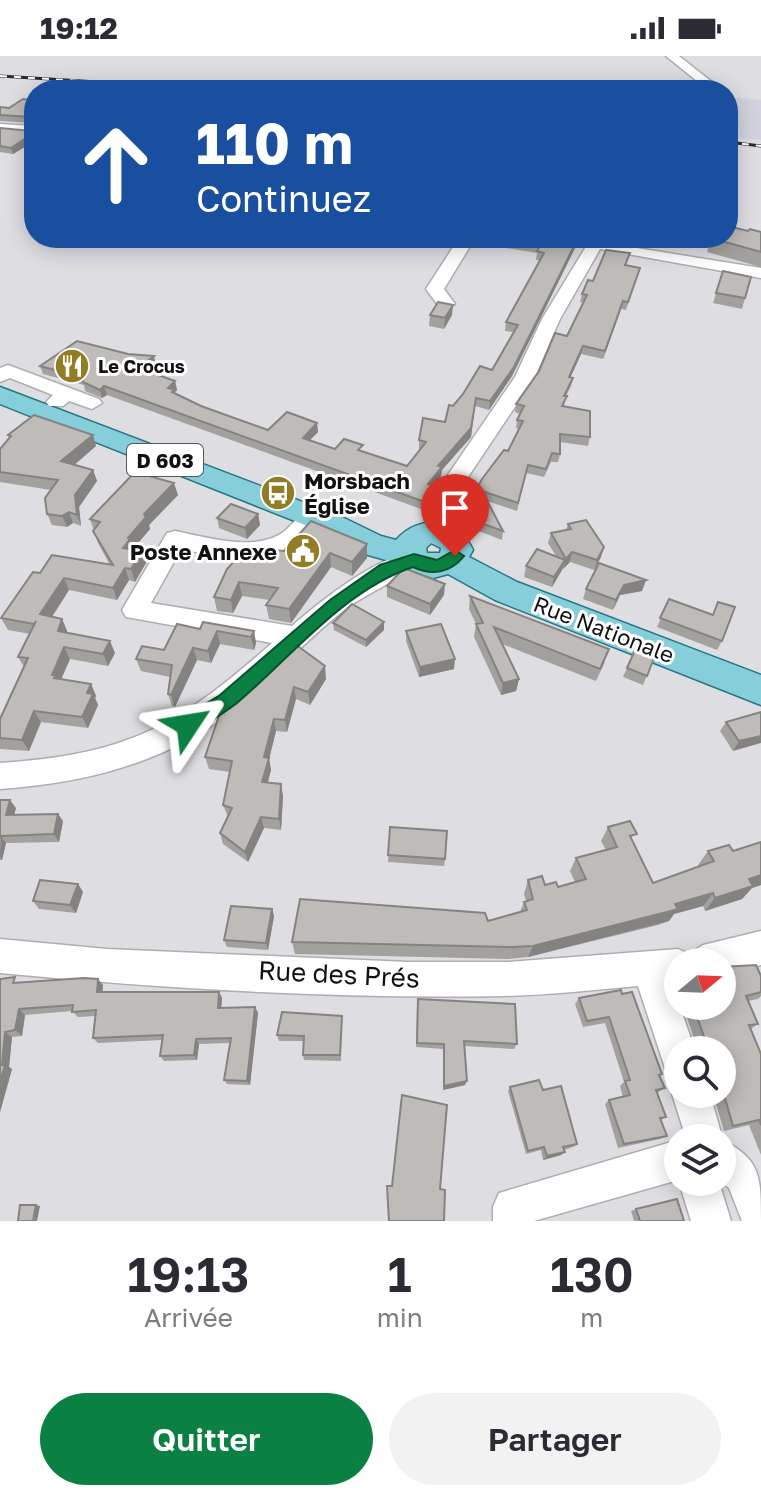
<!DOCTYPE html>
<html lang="fr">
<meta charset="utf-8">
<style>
:root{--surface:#fff;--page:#f2f2f3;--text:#2b2b33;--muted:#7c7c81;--accent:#0b8043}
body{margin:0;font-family:"Golos Text",sans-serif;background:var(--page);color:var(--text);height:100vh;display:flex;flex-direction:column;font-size:30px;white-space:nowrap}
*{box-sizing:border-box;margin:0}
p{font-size:26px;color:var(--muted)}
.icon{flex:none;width:44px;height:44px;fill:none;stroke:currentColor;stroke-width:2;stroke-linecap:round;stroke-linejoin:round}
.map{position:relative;height:1165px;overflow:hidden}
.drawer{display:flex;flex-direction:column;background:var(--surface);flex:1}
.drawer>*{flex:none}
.banner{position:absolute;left:24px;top:24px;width:714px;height:168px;border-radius:32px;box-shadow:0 4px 20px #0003;background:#1a4fa0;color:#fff;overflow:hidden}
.needle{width:52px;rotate:71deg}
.fabs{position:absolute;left:664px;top:892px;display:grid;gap:16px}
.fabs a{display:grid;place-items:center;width:72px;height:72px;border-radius:50%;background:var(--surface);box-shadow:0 4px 20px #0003;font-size:40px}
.pin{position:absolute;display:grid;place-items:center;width:68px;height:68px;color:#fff;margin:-82px -34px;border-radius:50% 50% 50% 0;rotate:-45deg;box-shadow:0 0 8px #0007}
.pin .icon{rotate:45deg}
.me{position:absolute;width:88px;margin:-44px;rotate:57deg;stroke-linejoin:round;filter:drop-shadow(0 0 6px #0008)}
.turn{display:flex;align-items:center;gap:28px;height:168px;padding:0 40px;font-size:36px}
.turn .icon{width:104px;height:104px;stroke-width:2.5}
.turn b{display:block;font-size:56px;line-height:68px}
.eta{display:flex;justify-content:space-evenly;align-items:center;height:136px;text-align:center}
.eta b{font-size:48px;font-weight:600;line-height:56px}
.button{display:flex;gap:16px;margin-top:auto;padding:16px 40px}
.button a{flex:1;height:92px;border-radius:48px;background:var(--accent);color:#fff;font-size:32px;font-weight:600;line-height:92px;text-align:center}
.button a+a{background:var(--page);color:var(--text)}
.status{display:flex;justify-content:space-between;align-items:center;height:56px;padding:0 40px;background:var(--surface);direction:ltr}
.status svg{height:22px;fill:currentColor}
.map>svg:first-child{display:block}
.built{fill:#d2d2de}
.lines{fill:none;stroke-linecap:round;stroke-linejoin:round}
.minor-casing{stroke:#aeaeb2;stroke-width:3}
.major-casing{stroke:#277684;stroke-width:3}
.minor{fill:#fff;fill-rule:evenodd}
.major{fill:#85ceda;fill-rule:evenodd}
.rail-casing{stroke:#2c2c2e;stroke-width:3}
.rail{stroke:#fff;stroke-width:2;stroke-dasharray:7;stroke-linecap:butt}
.wall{fill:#a3a19e}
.shaded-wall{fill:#858381}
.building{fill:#bebbb8;stroke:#858381;stroke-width:2}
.route{fill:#0b8043;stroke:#07532c;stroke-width:2}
.labels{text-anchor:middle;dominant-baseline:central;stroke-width:6;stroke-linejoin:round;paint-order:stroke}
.far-poi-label{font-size:18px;font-weight:bold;fill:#111112;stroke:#fff;text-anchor:start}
.shield{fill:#fff;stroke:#585859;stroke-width:2}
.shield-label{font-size:20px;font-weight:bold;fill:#111112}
.poi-label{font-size:22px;font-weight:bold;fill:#111112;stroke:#fff;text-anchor:start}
.street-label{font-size:22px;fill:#111112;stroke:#fff}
.near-street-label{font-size:26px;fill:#111112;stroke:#fff}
</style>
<div class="status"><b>19:12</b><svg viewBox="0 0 49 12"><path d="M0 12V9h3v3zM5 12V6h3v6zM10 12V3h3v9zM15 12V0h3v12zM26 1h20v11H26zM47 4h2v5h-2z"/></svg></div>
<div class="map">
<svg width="761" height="1165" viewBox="0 0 761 1165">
<rect width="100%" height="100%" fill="#dedee2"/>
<polygon class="built" points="735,41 761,44 761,84 739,82"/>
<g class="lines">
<g class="minor-casing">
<g id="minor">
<polygon points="666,0 679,0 722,34 708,34"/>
<polygon points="0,68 34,70 34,78 0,76"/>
<polygon points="459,182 475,182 444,233 455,248 446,253 440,252 426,233"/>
<polygon points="572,182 607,182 605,185 618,189 761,212 761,222 600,193 560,263 535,321 452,445 451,477 447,483 431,483 427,477 430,445 515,321 542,263 587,189"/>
<polygon points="8,309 99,343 102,347 92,353 69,345 63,350 49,350 46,346 53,339 10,322 0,326 0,312"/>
<path d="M311 453 319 455 322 461C290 515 234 504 181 493L151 547 292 570C316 549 390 488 422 498L426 504C423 510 362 541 348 551 309 581 277 617 239 649 172 706 86 727 0 733V707C127 699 179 670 272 587L126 561 122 554 167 477 175 475C206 481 253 496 282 477 293 470 297 457 311 453Z"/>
<path d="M761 875V909L722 918V906H678V927L672 928 695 994H678V1017L665 1012 638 930C594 934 549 939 505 940 337 943 167 933 0 917V883L107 893 408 906H508L678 893 689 898 703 889Z"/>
<path d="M678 1025V1038H710L723 1084C761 1104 761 1121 761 1165H742L729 1132 721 1126 722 1082H686L672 1038Z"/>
<polygon points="678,1084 678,1124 534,1165 493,1165 493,1151 499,1137"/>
<polygon points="679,1126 719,1126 731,1165 691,1165"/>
</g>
</g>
<g class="major-casing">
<path id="major" d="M0 331 342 461 381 480 396 484C419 458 458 461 473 494L469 501 517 526 761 619V649L495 544 448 518 433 522 403 512 400 508 361 497 320 475 0 348ZM431 487 441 492 440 497H427L426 492Z"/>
</g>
<use href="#minor" class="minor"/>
<use href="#major" class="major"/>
<g class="rail-casing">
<g id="rail">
<polyline points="0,20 228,34"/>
<polyline points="728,86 761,90"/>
</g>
</g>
<use href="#rail" class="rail"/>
</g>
<g class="wall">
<polygon points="34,45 34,67 0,65 0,51 9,52"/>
<polygon points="34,68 34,90 28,89 13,98 0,96 0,72 32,75"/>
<polygon points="748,175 761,176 761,211 707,196 711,182"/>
<polygon points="476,182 579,182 577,188 512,320 489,354 475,350 471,381 442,414 441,420 432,431 431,438 421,453 107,339 102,342 85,335 84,329 43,318 40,310 156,309 147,315 175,325 177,334 175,336 176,338 201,350 268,374 317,367 318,376 310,384 335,393 364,396 407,410 420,393 419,393 419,384 445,366 453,350 492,314 513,276 505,275 506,266 540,204 536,204 537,197 475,187"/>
<polygon points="659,182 692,182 690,191"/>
<polygon points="630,197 626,210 640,212 626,254 621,253 603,303 581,298 570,321 573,322 571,330 566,340 564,351 590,381 588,390 560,386 560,398 558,406 551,406 544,421 526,417 517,455 487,445 503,475 502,484 460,468 461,460 508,395 519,373 516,372 517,364 520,358 515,356 516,348 567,280 584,247 580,246 582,238 593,225"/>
<polygon points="723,215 745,242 742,253 713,247"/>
<polygon points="430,259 452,259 444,273 429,270"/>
<polygon points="8,379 96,390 74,409 93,414 97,425 79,451 81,470 73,467 67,471 52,469 47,458 51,434 0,426 0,393 9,382"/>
<polygon points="178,439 149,469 150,473 133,493 142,495 146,507 135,526 129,524 117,544 69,534 52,561 62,563 67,575 66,577 115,597 108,610 70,603 61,623 91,628 96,640 95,642 98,649 88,672 41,666 29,695 0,693 0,663 24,611 18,601 30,578 8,574 1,562 40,517 110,509 98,487 90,463"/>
<polygon points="258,458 260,469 247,483 219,472 217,462"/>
<polygon points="311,465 367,502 352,520 331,511 291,567 269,563 266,549 270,544 242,540 233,557 217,555 214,541 284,495"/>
<polygon points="568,468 601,501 594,514 570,506 563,513 563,512 552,531 524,521 526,510 556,500 548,487 551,477 566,474"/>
<polygon points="646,524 642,535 620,539 613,554 583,543 586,533"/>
<polygon points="387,530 444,539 430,559 387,541"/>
<polygon points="470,540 605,606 596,625 502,588 519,623 516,635 501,639 474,581 476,568 469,553"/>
<polygon points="669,543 712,559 722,585 717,594 657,571"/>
<polygon points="333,567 384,574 366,591 334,574"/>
<polygon points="200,573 254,575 256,587 254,594 220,588 211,607 197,604 175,651 172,650 168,638 170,621 141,615 136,603 164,594"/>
<polygon points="406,575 454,613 419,621 406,585"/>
<polygon points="635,594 654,602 643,629 623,621"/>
<polygon points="326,623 310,649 296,643 287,676 276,675 269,703 271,714 267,727 283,740 281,774 264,772 248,806 223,788 220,777 228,761 223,749 230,716 209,713 205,701 230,652 251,628"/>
<polygon points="761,656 733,695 720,675 726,666"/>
<polygon points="0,744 16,752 14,759 63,765 59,786 6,787 2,804 0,804"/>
<polygon points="390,771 445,803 444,810 388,806"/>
<polygon points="608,771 633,786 653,827 699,811 698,809 708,795 733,795 761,786 761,829 752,832 742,843 705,855 703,850 674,858 669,865 658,869 528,901 508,903 295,898 292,886 488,865 520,856 524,846 526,845 524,838 528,824 558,831 575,826 570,815 576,802 606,794 601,785"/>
<polygon points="78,828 83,836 76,857 39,853 33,845"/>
<polygon points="272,853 274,860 268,894 227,891 224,884"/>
<polygon points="761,920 761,940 758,943 748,945 758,968 751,973 761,998 761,1099 749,1069 724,1075 713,1038 722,1038 722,994 694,994 697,991 683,950 722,950"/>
<polygon points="0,923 21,927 98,923 103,929 102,936 219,936 222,942 221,952 255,951 258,957 250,1029 227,1028 224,1024 230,987 199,988 197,1004 164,1005 160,1000 162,984 98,987 93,982 95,960 78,961 72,955 25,959 22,980 12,981 9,1011 12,1013 0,1056"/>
<polygon points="621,934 665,1032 657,1037 666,1061 661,1064 667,1080 660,1083 618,1092 605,1048 609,1044 623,1041 620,1030 624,1026 605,967 583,971 575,948 579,942"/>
<polygon points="417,949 517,988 514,993 464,990 465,1029 443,1034 443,993 416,991"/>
<polygon points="342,960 341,1005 304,1004 303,999 304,985 279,985 277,979"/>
<polygon points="510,1031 543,1034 577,1088 573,1091 564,1094 565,1096 561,1099 543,1104 541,1094 526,1098 508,1035"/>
<polygon points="636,1153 684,1165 634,1165 631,1155"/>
</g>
<g class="shaded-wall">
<polygon points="26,82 28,89 13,98 11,92"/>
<polygon points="578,182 577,188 512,320 489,354 490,345"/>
<polygon points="623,245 621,253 603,303 605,295"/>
<polygon points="453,249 452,259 444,273 445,262"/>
<polygon points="583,290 581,298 567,329 569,321"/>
<polygon points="154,300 156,309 140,321 138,312"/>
<polygon points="175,325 177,334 175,336 177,343 168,332"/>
<polygon points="104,330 107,339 102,342 100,334"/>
<polygon points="476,342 471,381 442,414 441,420 432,431 431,438 421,453 422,445 428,428"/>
<polygon points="317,367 318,376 303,391 303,382"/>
<polygon points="93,379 96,390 65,417 61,405"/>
<polygon points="93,414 97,425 79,451 81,470 77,459 75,439"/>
<polygon points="174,427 178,439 149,469 150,473 133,493 134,496 123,492 128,482 144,458"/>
<polygon points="69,456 73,467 67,471 62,460"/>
<polygon points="258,458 260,469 247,483 245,472"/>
<polygon points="367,488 367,502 352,520 352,506"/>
<polygon points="604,491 601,501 594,514 597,504"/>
<polygon points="142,495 146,507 135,526 131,513"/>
<polygon points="572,496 570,506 563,513 566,503"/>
<polygon points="330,497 331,511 291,567 289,553"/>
<polygon points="565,504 562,514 552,531 554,521"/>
<polygon points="125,512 129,524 117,544 113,532"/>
<polygon points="64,522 69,534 46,570 40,558"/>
<polygon points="646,524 642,535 620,539 613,554 616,544 624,529"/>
<polygon points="239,526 242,540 233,557 231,544"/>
<polygon points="445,528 444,539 430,559 430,548"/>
<polygon points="62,563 67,575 63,587 58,575"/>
<polygon points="384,566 384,574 366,591 366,584"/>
<polygon points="217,575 220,588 211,607 208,595"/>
<polygon points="254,575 256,587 254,594 251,581"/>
<polygon points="110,585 115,597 108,610 103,598"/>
<polygon points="64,591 70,603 60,626 52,619"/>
<polygon points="193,592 197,604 175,651 171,639"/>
<polygon points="455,603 454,613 419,621 420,611"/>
<polygon points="325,610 326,623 310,649 308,636"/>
<polygon points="519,623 516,635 501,639 503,627"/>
<polygon points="91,628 96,640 95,642 98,649 88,672 82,661 87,637"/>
<polygon points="294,631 296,643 287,676 285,664"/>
<polygon points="34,655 41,666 29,695 22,684"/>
<polygon points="274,663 276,675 269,703 271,714 265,738 262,726 264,701"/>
<polygon points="761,680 761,687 733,695 739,685"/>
<polygon points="281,728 283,740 281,774 279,763"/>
<polygon points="10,744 16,752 12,766 6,759"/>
<polygon points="58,758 63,765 59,786 54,778"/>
<polygon points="261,761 264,772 248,806 245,796"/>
<polygon points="1,780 6,787 2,804 0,801"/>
<polygon points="761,819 761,829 752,832 742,843 705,855 715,842 749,823"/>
<polygon points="78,828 83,836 76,857 70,849"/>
<polygon points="713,837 703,850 674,858 669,865 528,901 533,890"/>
<polygon points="272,853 274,860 268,894 266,887"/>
<polygon points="98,923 103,929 102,942 97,936"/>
<polygon points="219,936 222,942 221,958 218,952"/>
<polygon points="255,951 258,957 250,1029 247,1025"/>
<polygon points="19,953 25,959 22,980 15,974"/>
<polygon points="5,976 12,981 9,1011 12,1013 0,1056 0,1026"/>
<polygon points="196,983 199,988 197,1004 194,999"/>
<polygon points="467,1025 465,1029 443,1034 444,1030"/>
<polygon points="565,1096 561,1099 543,1104 547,1100"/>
<polygon points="36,1149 40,1150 37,1165 34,1165"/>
</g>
<g class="building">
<polygon points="23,43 34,45 34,63 32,61 0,59 0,51 9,52"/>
<polygon points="34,68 34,84 26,82 11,92 0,90 0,72 32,75"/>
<polygon points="728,170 748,175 750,173 761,176 761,196 711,182 728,182"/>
<polygon points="495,182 578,182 514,311 490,345 476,342 471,372 438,410 442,411 428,428 432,429 422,445 104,330 100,334 83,326 82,321 40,310 77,285 128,298 154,300 138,312 175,325 168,332 175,334 172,336 201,350 268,374 287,356 317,367 303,382 335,393 344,383 363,389 358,394 407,410 426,386 419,384 423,362 445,366 449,349 453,350 463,338 480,310 492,314 518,269 506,266 544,197 537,195 540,190"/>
<polygon points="606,194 630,197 625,209 640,212 628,246 623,245 605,295 583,290 569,321 573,322 564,340 567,340 562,350 590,355 590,381 560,378 560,398 552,397 546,413 528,409 518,447 482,435 503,475 461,460 482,423 504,394 508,395 523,365 517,364 524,350 516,348 539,315 555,277 567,280 587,239 582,238 588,224 593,225"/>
<polygon points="723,215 751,221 745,242 716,237"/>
<polygon points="438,246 453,249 445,262 430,259"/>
<polygon points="34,359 93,379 61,405 93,414 75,439 77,459 69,456 62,460 47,458 45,442 58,424 0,416 0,393 11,380 8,379"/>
<polygon points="135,416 174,427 144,458 146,461 128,482 130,483 123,492 142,495 131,513 125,512 113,532 64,522 40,558 62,563 58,575 110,585 103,598 64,591 52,619 56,619 54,622 91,628 87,637 93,638 82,661 34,655 22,684 0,682 0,663 28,602 18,601 36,565 34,568 1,562 33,516 40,517 52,499 113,509 93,475 100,466 90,463"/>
<polygon points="231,448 258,458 245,472 217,462"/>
<polygon points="586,464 604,491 597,504 572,496 566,503 551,477 571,473 568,468"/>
<polygon points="311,465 367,488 352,506 330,497 289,553 266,549 278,532 239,526 231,544 214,541 227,513 247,491 284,495"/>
<polygon points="537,493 565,504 554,521 526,510"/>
<polygon points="599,507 646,524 624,529 616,544 586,533"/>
<polygon points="404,512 445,528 430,548 387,530"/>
<polygon points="470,540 609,593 600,613 494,571 519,623 503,627 476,568 483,567"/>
<polygon points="669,543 713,559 718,546 735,551 722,585 660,562"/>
<polygon points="352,548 384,566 366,584 333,567"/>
<polygon points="203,566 254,575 251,581 217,575 208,595 193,592 171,639 168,638 172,609 136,603 142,590 164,594 177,568 200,573"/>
<polygon points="441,568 455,603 420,611 406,575"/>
<polygon points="295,588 325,610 308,636 294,631 285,664 274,663 264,701 269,702 262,726 281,728 279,763 261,761 245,796 220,777 232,752 223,749 232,705 205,701 222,651 230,652 251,628"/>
<polygon points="635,594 654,602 647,620 627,612"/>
<polygon points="761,656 761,680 739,685 726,666"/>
<polygon points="0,744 10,744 6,759 58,758 54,778 1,780 0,782"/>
<polygon points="630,765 637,778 630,780 653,827 714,805 708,795 729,789 733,795 761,786 761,819 749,823 753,830 715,842 713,837 675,848 678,853 667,856 533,890 512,891 292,886 300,843 485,857 488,865 527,854 524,846 533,843 528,824 542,820 545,829 556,826 558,831 586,823 576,802 617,791 608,771"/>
<polygon points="390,771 447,775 445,803 388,799"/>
<polygon points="40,824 78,828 70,849 33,845"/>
<polygon points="231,850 272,853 266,887 224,884"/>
<polygon points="756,909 761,920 761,936 746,940 758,968 749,969 761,998 761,1069 759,1064 733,1070 722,1032 722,994 700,994 698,990 706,986 693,950 722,950 722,911"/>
<polygon points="15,921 13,927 84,922 98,923 97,936 219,936 218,952 255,951 247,1025 224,1024 231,982 196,983 194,999 160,1000 163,979 93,982 96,954 72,956 73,949 19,953 15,974 5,976 2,1009 5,1009 0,1026 0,923"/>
<polygon points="621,934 622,938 632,936 662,1018 659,1019 665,1032 656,1034 666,1061 660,1062 667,1080 624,1088 609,1044 630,1039 625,1025 630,1024 609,961 587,965 579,942"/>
<polygon points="418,943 515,948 517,988 464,985 467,1025 444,1030 444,988 417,987"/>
<polygon points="282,956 342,960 340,999 303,999 304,980 277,979"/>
<polygon points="539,1024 543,1034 561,1030 577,1088 563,1091 565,1096 547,1100 544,1091 528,1095 510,1031"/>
<polygon points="402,1039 447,1049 440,1133 445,1134 444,1165 389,1165 387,1130 392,1130"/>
<polygon points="677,1143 684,1165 640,1165 636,1153"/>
<polygon points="20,1149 36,1149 33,1165 18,1165"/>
</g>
<path class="route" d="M455 494 464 500C450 517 432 520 413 511 344 534 291 601 237 647 224 657 209 666 195 675L188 677 181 675 178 669 181 663 220 639 330 544 380 509 414 498 437 504Z"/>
<defs>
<g id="restaurant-disc" transform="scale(1.8)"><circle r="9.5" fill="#917d23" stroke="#fff"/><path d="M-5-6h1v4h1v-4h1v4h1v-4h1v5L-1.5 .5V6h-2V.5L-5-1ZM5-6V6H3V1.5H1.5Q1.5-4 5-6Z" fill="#fff"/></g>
<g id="bus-disc" transform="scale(1.8)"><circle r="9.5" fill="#917d23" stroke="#fff"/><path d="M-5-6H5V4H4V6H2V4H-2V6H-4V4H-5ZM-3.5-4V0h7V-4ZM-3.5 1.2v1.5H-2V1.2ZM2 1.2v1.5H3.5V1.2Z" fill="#fff"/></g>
<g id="civic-disc" transform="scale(1.8)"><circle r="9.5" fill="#917d23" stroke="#fff"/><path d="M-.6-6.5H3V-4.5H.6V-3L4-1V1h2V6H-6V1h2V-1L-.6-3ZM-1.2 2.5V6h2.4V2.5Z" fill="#fff"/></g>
</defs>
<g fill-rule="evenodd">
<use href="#restaurant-disc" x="72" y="310"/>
<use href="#bus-disc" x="278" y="437"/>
<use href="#civic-disc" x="303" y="495"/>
</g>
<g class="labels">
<g class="far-poi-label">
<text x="98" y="310">Le Crocus</text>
</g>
<rect class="shield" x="127" y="388" width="76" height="32" rx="6"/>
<g class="shield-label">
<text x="165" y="404">D 603</text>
</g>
<g class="poi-label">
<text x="304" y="424">Morsbach<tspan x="304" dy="25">Église</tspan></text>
<text x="277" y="495" text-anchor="end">Poste Annexe</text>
</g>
<g class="street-label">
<text transform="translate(604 573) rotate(21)">Rue Nationale</text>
</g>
<g class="near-street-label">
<text transform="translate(339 918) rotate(3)">Rue des Prés</text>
</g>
</g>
</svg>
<div class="fabs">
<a><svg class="needle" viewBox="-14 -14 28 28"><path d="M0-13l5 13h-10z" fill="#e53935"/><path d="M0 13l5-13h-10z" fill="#7c7c81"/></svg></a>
<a><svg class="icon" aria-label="search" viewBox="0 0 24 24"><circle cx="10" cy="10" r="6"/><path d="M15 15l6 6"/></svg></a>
<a><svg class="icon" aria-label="layers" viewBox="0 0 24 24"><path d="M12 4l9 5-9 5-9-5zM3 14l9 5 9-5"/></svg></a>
</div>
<div class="pin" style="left:455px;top:500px;background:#d93025"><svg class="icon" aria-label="arrive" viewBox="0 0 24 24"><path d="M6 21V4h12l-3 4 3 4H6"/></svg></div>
<svg class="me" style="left:188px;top:669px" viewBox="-20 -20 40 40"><path d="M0-17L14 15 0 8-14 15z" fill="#0b8043" stroke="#fff" stroke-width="4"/></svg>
<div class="banner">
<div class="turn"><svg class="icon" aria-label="ahead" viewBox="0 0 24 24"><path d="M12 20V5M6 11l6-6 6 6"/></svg><div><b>110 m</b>Continuez</div></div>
</div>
</div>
<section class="drawer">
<div class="eta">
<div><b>19:13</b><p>Arrivée</p></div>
<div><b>1</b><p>min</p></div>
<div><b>130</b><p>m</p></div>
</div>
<div class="button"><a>Quitter</a><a>Partager</a></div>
</section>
